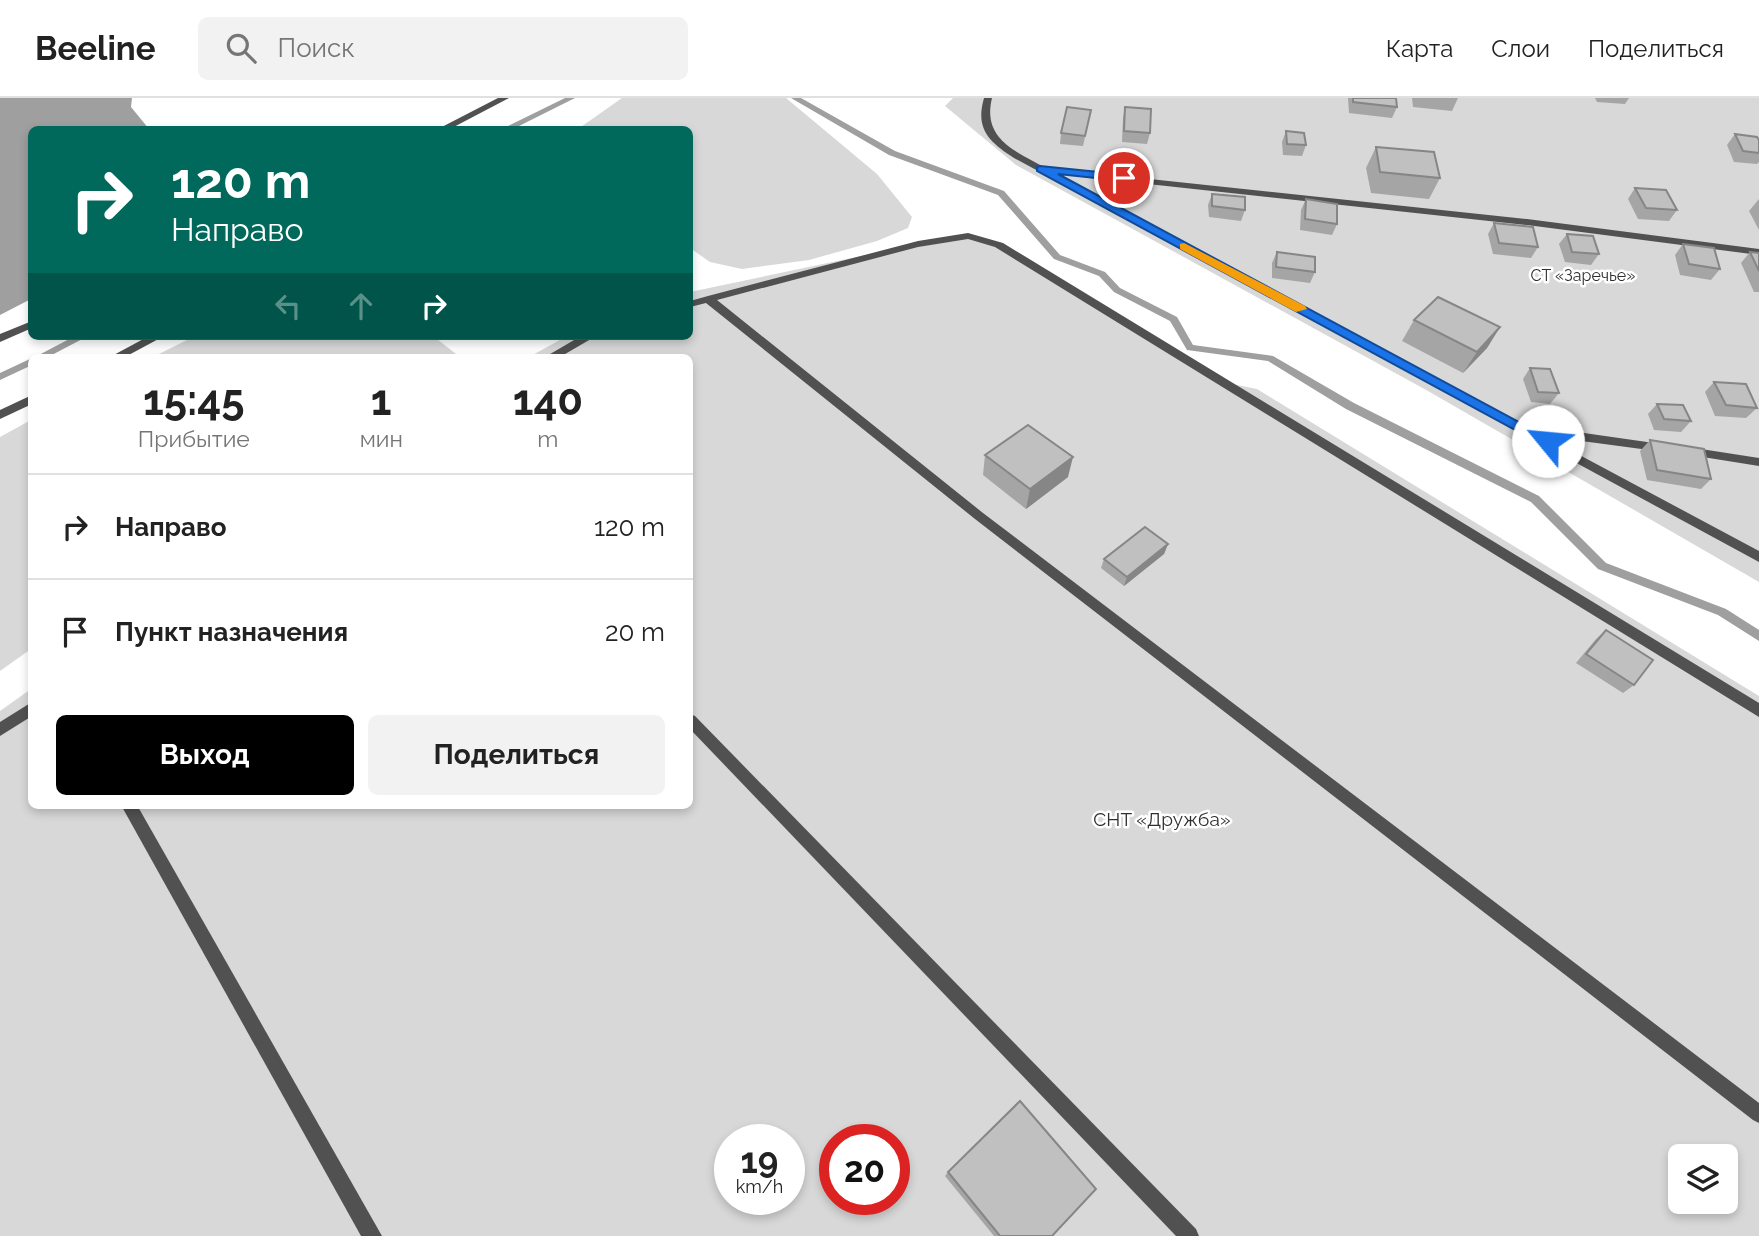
<!DOCTYPE html>
<html lang="ru">
<meta charset="utf-8">
<style>
:root{--surface:#fff;--page:#f2f2f2;--text:#222;--muted:#767676;--line:#e0e0e0;--accent:#000}
body{margin:0;font-family:Raleway,sans-serif;background:var(--page);color:var(--text);height:100vh;display:flex;flex-direction:column;font-size:26px;white-space:nowrap}
*{box-sizing:border-box;margin:0}
p{font-size:23px;color:var(--muted)}
.icon{flex:none;width:38px;height:38px;fill:none;stroke:currentColor;stroke-width:2;stroke-linecap:round;stroke-linejoin:round}
.map{position:relative;flex:1;overflow:hidden}
.side{position:absolute;left:28px;top:256px;width:665px;height:455px;display:flex;flex-direction:column;background:var(--surface);border-radius:10px;box-shadow:0 4px 10px #0003}
.side>*{flex:none}
.hud{position:absolute;left:28px;top:28px;width:665px;height:214px;border-radius:10px;box-shadow:0 4px 10px #0003;background:#00695c;color:#fff;overflow:hidden}
.controls{position:absolute;left:1668px;top:1046px;display:grid;gap:14px}
.controls a{display:grid;place-items:center;width:70px;height:70px;border-radius:10px;background:var(--surface);box-shadow:0 4px 10px #0003;font-size:35px}
.speed{position:absolute;left:714px;top:1026px;display:flex;gap:14px;font-size:35px;font-weight:700;text-align:center}
.speed>*{display:grid;place-content:center;width:91px;height:91px;border-radius:50%;background:var(--surface);box-shadow:0 4px 10px #0003;line-height:1}
.speed small{font-size:18px;font-weight:400}
.speed .limit{border:10px solid #d22;background:#fff;color:#111}
.pin{position:absolute;display:grid;place-items:center;width:60px;height:60px;color:#fff;margin:-30px;border:4px solid #fff;border-radius:50%;box-shadow:0 2px 7px #0007}
.me{position:absolute;width:77px;margin:-38px;rotate:298deg;stroke-linejoin:round;filter:drop-shadow(0 0 5px #0008)}
.turn{display:flex;align-items:center;gap:24px;height:147px;padding:0 28px;font-size:32px}
.turn .icon{width:91px;height:91px;stroke-width:2.5}
.turn b{display:block;font-size:49px;line-height:60px}
.lanes{display:flex;align-items:center;height:66px;padding:0 28px;background:#0003;justify-content:center;gap:35px;direction:ltr}
.lanes .off{opacity:.35}
.eta{display:flex;justify-content:space-evenly;align-items:center;height:119px;text-align:center}
.eta b{font-size:42px;font-weight:700;line-height:49px}
.primary-button{display:flex;gap:14px;margin-top:auto;padding:14px 28px}
.primary-button a{flex:1;height:80px;border-radius:10px;background:var(--accent);color:#fff;font-size:28px;font-weight:700;line-height:80px;text-align:center}
.primary-button a+a{background:var(--page);color:var(--text)}
ul{padding:0;list-style:none}
li{display:flex;align-items:center;gap:21px;height:105px;padding:0 28px;border-top:2px solid var(--line)}
li div{flex:1}
li b{display:block;font-size:26px}
li em{font-style:normal}
header{display:flex;align-items:center;gap:42px;box-sizing:border-box;height:98px;padding:0 35px;background:var(--surface);border-bottom:2px solid var(--line)}
header strong{font-size:33px}
nav{display:flex;gap:38px;margin-inline-start:auto;font-size:24px}
.search{width:490px;height:63px;background:var(--page);display:flex;align-items:center;gap:18px;box-sizing:border-box;padding:0 24px;border-radius:10px;color:var(--muted);font-size:26px}
.map>svg:first-child{display:block}
.green{fill:#d8d8d8;fill-rule:evenodd}
.water{fill:#9f9f9f}
.lines{fill:none;stroke-linecap:round;stroke-linejoin:round}
.stream{fill:#9f9f9f;fill-rule:evenodd}
.lane{fill:#515151;fill-rule:evenodd}
.street{fill:#515151;fill-rule:evenodd}
.wall{fill:#a5a5a5}
.shaded-wall{fill:#868686}
.building{fill:#c0c0c0;stroke:#868686;stroke-width:2}
.route{fill:#1a73e8;stroke:#114b97;stroke-width:2}
.slow{fill:#f59e0b}
.labels{text-anchor:middle;dominant-baseline:central;stroke-width:5;stroke-linejoin:round;paint-order:stroke}
.far-park-label{font-size:16px;fill:#2f2f2f;stroke:#fff}
.park-label{font-size:19px;fill:#2f2f2f;stroke:#fff}
</style>
<header>
<strong>Beeline</strong>
<div class="search"><svg class="icon" aria-label="search" viewBox="0 0 24 24"><circle cx="10" cy="10" r="6"/><path d="M15 15l6 6"/></svg>Поиск</div>
<nav><a>Карта</a><a>Слои</a><a>Поделиться</a></nav>
</header>
<div class="map">
<svg width="1759" height="1138" viewBox="0 0 1759 1138">
<rect width="100%" height="100%" fill="#fff"/>
<g class="green">
<polygon points="622,0 786,0 877,76 912,119 908,130 877,143 809,162 742,171 710,164 690,150 690,32 578,31"/>
<polygon points="953,0 1759,0 1759,484 1428,293 1016,67 945,8"/>
<path d="M968 138 999 147 1217 283 1257 291 1759 598V1138H0V613L31 591 32 707H690V259H529L567 238H690V194L918 146ZM730 1041H789V1101H730ZM835 1041H894V1101H835ZM1680 1059H1726V1104H1680Z"/>
<polygon points="195,238 433,238 460,259 153,259"/>
<polygon points="31,322 31,551 0,573 0,339"/>
</g>
<polygon class="water" points="0,0 132,0 131,9 149,31 32,32 31,201 0,217"/>
<g class="lines">
<g class="stream">
<polygon points="565,0 575,0 511,32 500,32"/>
<polygon points="791,0 801,0 895,53 1004,93 1060,157 1105,174 1120,190 1177,219 1193,247 1273,258 1354,305 1539,398 1606,465 1726,511 1759,532 1759,543 1718,517 1598,471 1531,404 1346,311 1268,263 1187,252 1170,223 1114,194 1099,178 1054,161 998,97 889,57"/>
<polygon points="75,238 88,238 48,259 35,259"/>
<polygon points="32,260 32,267 0,282 0,275"/>
</g>
<g class="lane">
<polygon points="498,0 509,0 448,32 436,32"/>
<path d="M984 0H992C982 41 1015 53 1046 70L1527 121 1759 151V157L1527 127 1056 76 1530 330 1535 328 1668 347 1670 350 1664 354 1544 338 1759 453V464L1014 60C989 44 975 31 984 0Z"/>
<polygon points="968,135 1003,145 1759,605 1759,619 995,149 968,141 918,149 717,202 983,415 1759,1005 1759,1025 1753,1022 975,421 706,205 690,209 690,203 708,198 918,143"/>
<polygon points="32,223 32,230 0,244 0,236"/>
<polygon points="581,238 596,238 560,259 545,259"/>
<polygon points="1688,349 1759,360 1759,368 1684,356 1682,353"/>
<polygon points="32,604 32,618 0,638 0,624"/>
<polygon points="690,616 695,618 1196,1131 1199,1138 1176,1138 690,631"/>
<polygon points="121,707 137,707 382,1138 361,1138"/>
</g>
<g class="street">
<polygon points="149,238 164,238 125,259 110,259"/>
<polygon points="32,297 32,306 0,321 0,312"/>
</g>
</g>
<g class="wall">
<polygon points="1348,0 1396,0 1397,9 1392,20 1349,15"/>
<polygon points="1412,0 1458,0 1452,13 1413,9"/>
<polygon points="1595,0 1629,0 1625,6 1597,4"/>
<polygon points="1125,9 1150,35 1147,46 1122,44 1123,20"/>
<polygon points="1091,12 1083,48 1060,46 1061,35"/>
<polygon points="1286,33 1306,47 1302,58 1283,57 1282,44"/>
<polygon points="1735,36 1759,42 1759,64 1757,66 1734,64 1727,47"/>
<polygon points="1376,49 1440,80 1429,101 1371,95 1366,70"/>
<polygon points="1635,90 1677,112 1669,123 1638,121 1628,101"/>
<polygon points="1212,96 1245,112 1241,123 1209,119 1208,107"/>
<polygon points="1306,101 1337,126 1332,137 1300,132 1301,112"/>
<polygon points="1759,101 1759,132 1749,113"/>
<polygon points="1494,125 1538,149 1531,160 1493,156 1488,136"/>
<polygon points="1567,136 1599,156 1591,167 1565,164 1559,146"/>
<polygon points="1683,146 1720,171 1711,182 1680,177 1675,157"/>
<polygon points="1277,154 1315,174 1310,185 1272,180 1272,165"/>
<polygon points="1750,154 1759,155 1759,194 1754,194 1741,165"/>
<polygon points="1414,222 1500,229 1487,250 1463,275 1402,243"/>
<polygon points="1530,270 1559,295 1550,306 1531,304 1523,281"/>
<polygon points="1714,284 1757,310 1746,320 1715,318 1705,294"/>
<polygon points="1657,306 1691,323 1681,334 1654,332 1648,316"/>
<polygon points="1650,342 1711,381 1701,391 1647,382 1640,353"/>
<polygon points="985,357 1068,379 1026,411 983,377"/>
<polygon points="1168,446 1164,456 1124,488 1101,470 1104,461"/>
<polygon points="1606,532 1634,587 1623,595 1576,565 1596,541"/>
<polygon points="948,1074 1052,1138 994,1138 945,1078"/>
</g>
<g class="shaded-wall">
<polygon points="1500,229 1487,250 1463,275 1477,254"/>
<polygon points="1073,359 1068,379 1026,411 1030,391"/>
<polygon points="1168,446 1164,456 1124,488 1127,479"/>
</g>
<g class="building">
<polygon points="1353,0 1396,0 1397,9 1353,4"/>
<polygon points="1067,9 1091,12 1085,38 1061,35"/>
<polygon points="1125,9 1151,11 1150,35 1124,33"/>
<polygon points="1286,33 1304,35 1306,47 1287,46"/>
<polygon points="1735,36 1757,39 1759,42 1759,55 1743,53"/>
<polygon points="1376,49 1434,54 1440,80 1380,74"/>
<polygon points="1635,90 1666,92 1677,112 1646,110"/>
<polygon points="1212,96 1245,99 1245,112 1212,108"/>
<polygon points="1306,101 1337,106 1337,126 1305,121"/>
<polygon points="1494,125 1533,129 1538,149 1499,145"/>
<polygon points="1567,136 1593,138 1599,156 1572,154"/>
<polygon points="1683,146 1714,150 1720,171 1689,166"/>
<polygon points="1277,154 1315,159 1315,174 1276,169"/>
<polygon points="1750,154 1759,155 1759,173"/>
<polygon points="1438,199 1500,229 1477,254 1414,222"/>
<polygon points="1530,270 1550,271 1559,295 1538,294"/>
<polygon points="1714,284 1746,286 1757,310 1726,307"/>
<polygon points="1657,306 1683,307 1691,323 1664,321"/>
<polygon points="1028,327 1073,359 1030,391 985,357"/>
<polygon points="1650,342 1704,351 1711,381 1657,372"/>
<polygon points="1145,429 1168,446 1127,479 1104,461"/>
<polygon points="1606,532 1653,562 1634,587 1586,556"/>
<polygon points="1020,1003 1096,1091 1052,1138 1000,1138 948,1074"/>
</g>
<polygon class="route" points="1040,68 1128,77 1130,80 1124,83 1058,76 1554,343 1548,348 1543,347 1037,73 1037,69"/>
<polygon class="slow" points="1184,145 1305,208 1307,211 1296,214 1180,151 1180,146"/>
<g class="labels">
<g class="far-park-label">
<text x="1583" y="177">СТ «Заречье»</text>
</g>
<g class="park-label">
<text x="1162" y="721">СНТ «Дружба»</text>
</g>
</g>
</svg>
<div class="controls">
<a><svg class="icon" aria-label="layers" viewBox="0 0 24 24"><path d="M12 4l9 5-9 5-9-5zM3 14l9 5 9-5"/></svg></a>
</div>
<div class="speed"><div>19<small>km/h</small></div><div class="limit">20</div></div>
<div class="pin" style="left:1124px;top:80px;background:#d93025"><svg class="icon" aria-label="arrive" viewBox="0 0 24 24"><path d="M6 21V4h12l-3 4 3 4H6"/></svg></div>
<svg class="me" style="left:1548px;top:343px" viewBox="-20 -20 40 40"><circle r="19" fill="#fff"/><path d="M0-13L10 11 0 6-10 11z" fill="#1a73e8"/></svg>
<div class="hud">
<div class="turn"><svg class="icon" aria-label="right" viewBox="0 0 24 24"><path d="M7 20v-9h11M14 6l5 5-5 5"/></svg><div><b>120 m</b>Направо</div></div>
<div class="lanes"><svg class="icon off" aria-label="left" viewBox="0 0 24 24"><path d="M17 20v-9H6M10 6l-5 5 5 5"/></svg><svg class="icon off" aria-label="ahead" viewBox="0 0 24 24"><path d="M12 20V5M6 11l6-6 6 6"/></svg><svg class="icon" aria-label="right" viewBox="0 0 24 24"><path d="M7 20v-9h11M14 6l5 5-5 5"/></svg></div>
</div>
<section class="side">
<div class="eta">
<div><b>15:45</b><p>Прибытие</p></div>
<div><b>1</b><p>мин</p></div>
<div><b>140</b><p>m</p></div>
</div>
<ul>
<li><svg class="icon" aria-label="right" viewBox="0 0 24 24"><path d="M7 20v-9h11M14 6l5 5-5 5"/></svg><div><b>Направо</b></div><em>120 m</em></li>
<li><svg class="icon" aria-label="arrive" viewBox="0 0 24 24"><path d="M6 21V4h12l-3 4 3 4H6"/></svg><div><b>Пункт назначения</b></div><em>20 m</em></li>
</ul>
<div class="primary-button"><a>Выход</a><a>Поделиться</a></div>
</section>
</div>
